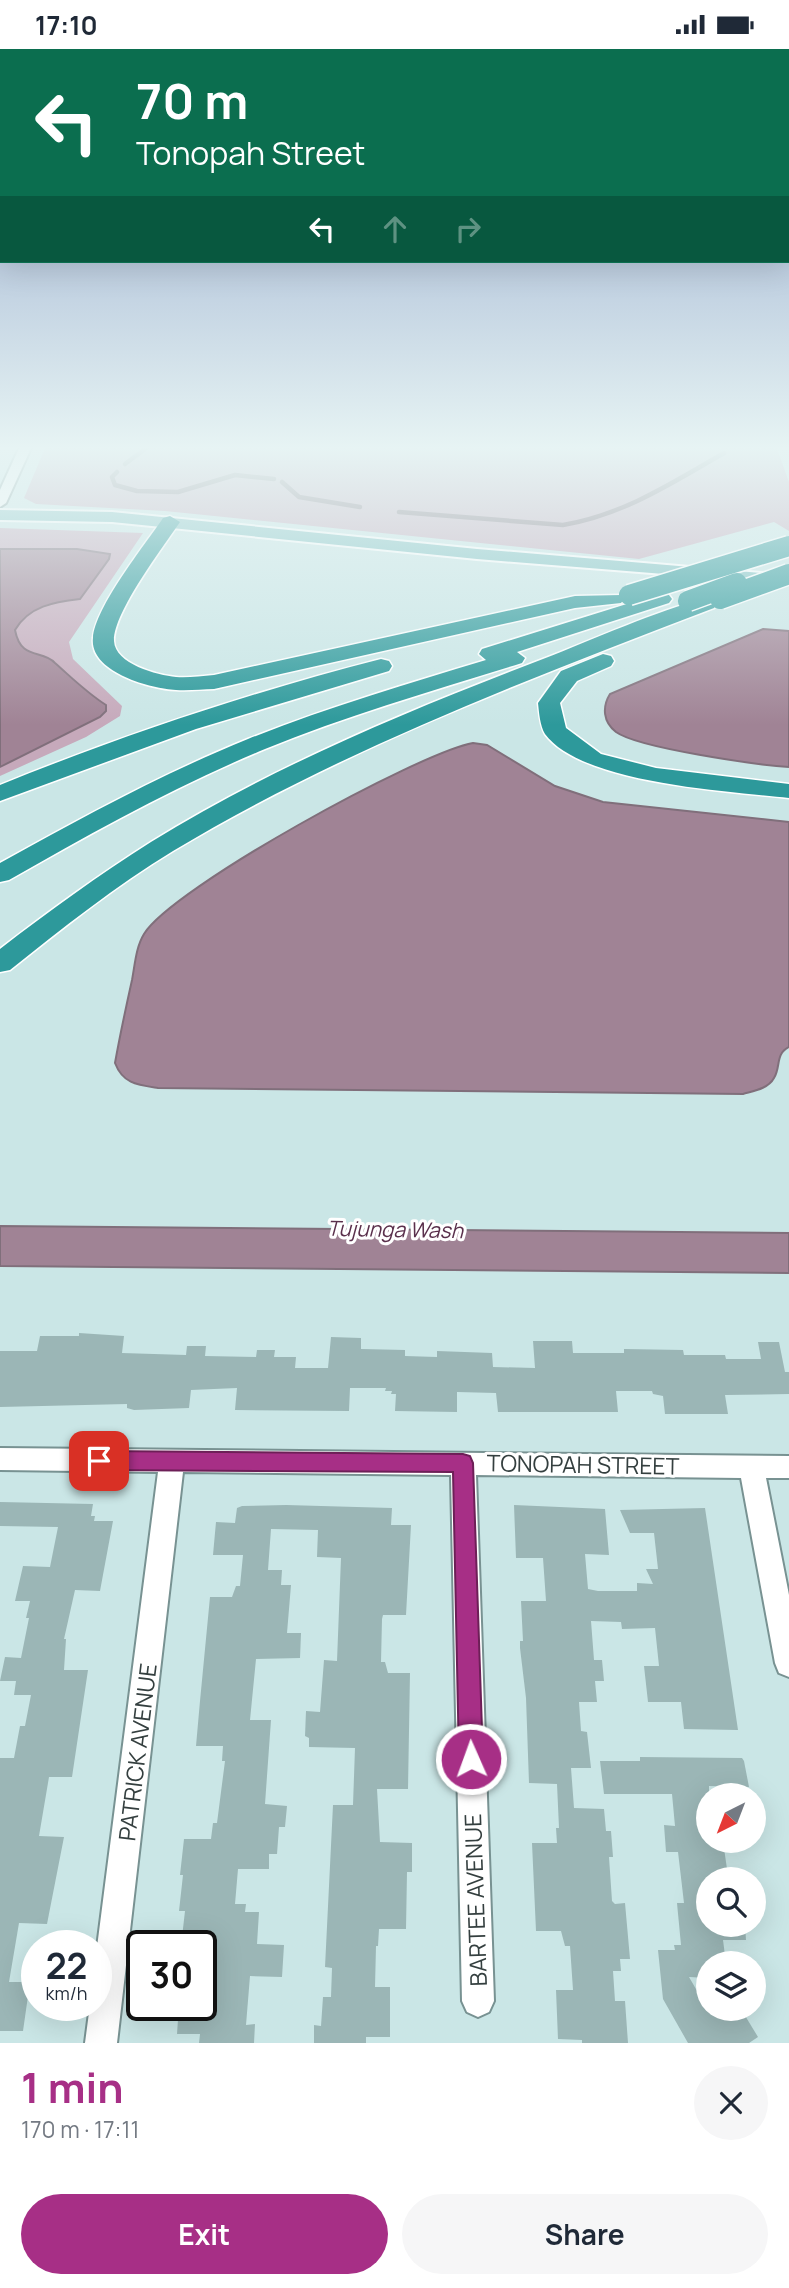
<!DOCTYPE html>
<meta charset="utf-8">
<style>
:root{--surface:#fff;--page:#f6f6f7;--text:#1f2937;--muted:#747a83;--accent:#a72f86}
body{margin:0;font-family:Manrope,sans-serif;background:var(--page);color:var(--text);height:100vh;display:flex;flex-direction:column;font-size:26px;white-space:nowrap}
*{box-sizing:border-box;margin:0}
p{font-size:23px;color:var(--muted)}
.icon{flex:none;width:38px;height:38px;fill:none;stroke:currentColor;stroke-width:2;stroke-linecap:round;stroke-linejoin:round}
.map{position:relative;height:1994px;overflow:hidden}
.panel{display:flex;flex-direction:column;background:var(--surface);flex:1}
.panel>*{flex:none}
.banner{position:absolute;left:0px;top:0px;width:789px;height:214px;box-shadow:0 7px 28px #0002;background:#0b6e4f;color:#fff;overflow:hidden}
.needle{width:46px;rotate:222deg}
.controls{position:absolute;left:696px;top:1734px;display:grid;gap:14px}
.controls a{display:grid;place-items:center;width:70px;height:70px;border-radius:50%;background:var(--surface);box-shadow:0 7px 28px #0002;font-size:35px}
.speed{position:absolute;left:21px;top:1881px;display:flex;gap:14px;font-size:35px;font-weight:700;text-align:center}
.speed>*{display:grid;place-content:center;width:91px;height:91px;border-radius:50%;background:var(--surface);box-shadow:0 7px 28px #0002;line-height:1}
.speed small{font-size:18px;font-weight:400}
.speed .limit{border:4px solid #111;border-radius:10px;background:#fff;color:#111}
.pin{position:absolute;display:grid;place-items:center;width:60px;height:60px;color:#fff;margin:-30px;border-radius:14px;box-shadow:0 4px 10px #0006}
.me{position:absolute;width:77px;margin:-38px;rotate:358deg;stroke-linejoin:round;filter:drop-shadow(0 0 5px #0008)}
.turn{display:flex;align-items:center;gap:24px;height:147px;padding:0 21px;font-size:32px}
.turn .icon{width:91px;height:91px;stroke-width:2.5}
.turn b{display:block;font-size:49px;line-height:60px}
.lanes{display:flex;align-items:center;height:66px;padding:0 21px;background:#0003;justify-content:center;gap:35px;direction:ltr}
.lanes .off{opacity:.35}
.round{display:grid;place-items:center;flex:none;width:74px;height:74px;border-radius:37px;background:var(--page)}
.head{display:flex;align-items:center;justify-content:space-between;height:119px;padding:0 21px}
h1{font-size:42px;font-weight:700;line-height:52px;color:var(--accent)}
.button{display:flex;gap:14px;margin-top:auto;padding:14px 21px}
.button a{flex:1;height:80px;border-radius:42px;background:var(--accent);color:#fff;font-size:28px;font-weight:700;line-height:80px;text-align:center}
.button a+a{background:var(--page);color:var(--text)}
.status{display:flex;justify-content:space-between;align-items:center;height:49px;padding:0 35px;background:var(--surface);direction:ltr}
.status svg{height:19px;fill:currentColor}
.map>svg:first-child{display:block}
.green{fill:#c6a9bb}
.water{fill:#a08395;stroke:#806f7b;stroke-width:2}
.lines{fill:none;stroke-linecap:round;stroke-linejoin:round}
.stream{stroke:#806f7b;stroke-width:4.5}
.building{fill:#9bb6b6}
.minor-casing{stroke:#789292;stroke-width:4}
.major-casing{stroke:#fff;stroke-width:4}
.highway-casing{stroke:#fff;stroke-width:3}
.minor{fill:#fff;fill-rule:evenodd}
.major{fill:#81c2c3;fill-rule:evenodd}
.highway{fill:#2d999b;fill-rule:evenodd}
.highway-bridge-casing{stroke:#fff;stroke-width:23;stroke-linecap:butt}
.highway-bridge{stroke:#2d999b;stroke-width:20}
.route{fill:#a72f86;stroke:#6d1f57;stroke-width:2}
.labels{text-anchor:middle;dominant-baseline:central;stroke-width:6;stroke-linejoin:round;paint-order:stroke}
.water-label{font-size:21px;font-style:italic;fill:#5a304c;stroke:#fff}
.near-street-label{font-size:23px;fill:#343f3f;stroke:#fff}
</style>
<div class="status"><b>17:10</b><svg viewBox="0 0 49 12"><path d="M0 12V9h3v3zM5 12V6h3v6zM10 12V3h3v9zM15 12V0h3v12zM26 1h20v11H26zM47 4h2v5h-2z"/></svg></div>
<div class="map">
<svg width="789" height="1994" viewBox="0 0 789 1994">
<rect width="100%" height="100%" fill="#cae6e6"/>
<g class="green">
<polygon points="46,397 776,397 789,433 789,482 774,473 639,510 165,462 36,455 24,449"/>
<polygon points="0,479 143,484 69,593 73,610 122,657 120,667 86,688 0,727"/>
</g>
<g class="water">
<path d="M0 500H77L110 505 109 510 80 550C54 553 29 557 15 581 21 612 42 600 55 614 72 629 87 644 106 656V662L100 668 0 718Z"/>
<path d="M763 580 789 582V718C758 716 638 699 616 683 603 673 602 658 610 645Z"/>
<path d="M473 694 487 696 555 737 603 753 789 773V998C775 1005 781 1018 774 1029 768 1040 753 1042 743 1045L158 1039C138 1036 123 1035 115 1014 120 986 126 958 132 931 135 915 136 898 144 885 172 839 418 704 473 694Z"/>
<polygon points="0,1177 789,1184 789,1224 0,1217"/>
</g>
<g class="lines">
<g class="stream">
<polyline points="125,415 149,397"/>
<polyline points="117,423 112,428 115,436 137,442 178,443 235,426 274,430"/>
<polyline points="282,433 299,448 360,458"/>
<path d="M399 463 563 476C623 466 672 434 724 404"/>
</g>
</g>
<g class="building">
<polygon points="79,1284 124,1287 122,1304 186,1306 187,1297 206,1297 205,1307 256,1308 257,1301 275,1301 274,1308 296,1308 295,1319 328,1319 331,1288 361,1289 361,1300 405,1301 405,1307 437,1308 437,1302 492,1304 493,1318 535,1319 533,1292 572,1292 573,1304 624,1304 624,1300 683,1301 684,1306 725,1306 726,1310 761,1310 758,1293 779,1293 785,1323 789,1323 789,1345 725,1346 728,1365 665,1365 663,1347 653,1345 652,1342 616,1342 618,1363 498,1363 496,1344 457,1343 457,1363 395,1362 396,1345 391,1345 392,1342 385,1342 386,1339 350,1339 349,1362 235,1361 237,1339 191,1341 189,1359 134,1361 127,1359 127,1355 0,1358 0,1302 37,1302 40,1287 79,1287"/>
<polygon points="0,1453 93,1455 91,1467 95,1467 94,1472 113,1472 100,1542 75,1541 64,1590 66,1590 64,1621 88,1621 72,1728 49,1728 39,1787 64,1788 47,1875 19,1874 9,1933 30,1933 23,1982 0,1982 0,1709 14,1709 20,1677 25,1677 31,1646 14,1646 16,1632 0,1632 5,1608 21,1609 29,1569 26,1569 30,1552 15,1552 23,1517 50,1518 58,1478 0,1477"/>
<polygon points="286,1456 392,1459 391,1476 411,1476 406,1566 383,1566 382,1570 381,1613 385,1613 388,1624 410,1624 408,1740 377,1740 380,1793 412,1794 412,1823 407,1823 406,1880 379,1880 378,1897 376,1897 375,1938 390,1938 390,1988 366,1988 366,1994 314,1994 314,1976 321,1977 323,1948 331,1948 332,1919 325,1918 333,1756 353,1756 355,1699 309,1698 309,1689 305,1687 306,1662 320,1663 324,1611 337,1612 341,1509 317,1508 318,1481 271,1480 268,1521 282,1521 281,1536 291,1536 287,1584 301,1584 300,1609 256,1610 250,1671 271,1671 265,1755 287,1757 285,1778 279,1778 277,1805 269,1805 269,1820 238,1820 235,1855 246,1855 245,1863 259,1863 257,1895 284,1896 282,1928 250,1927 246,1976 255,1975 254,1994 199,1994 200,1985 177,1985 179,1956 201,1956 201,1897 181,1897 185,1862 179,1862 183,1826 180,1826 184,1790 211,1790 213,1774 217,1774 225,1712 222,1712 223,1697 196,1697 200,1652 210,1548 232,1548 236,1537 240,1537 243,1506 213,1506 216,1473 235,1474 237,1459 242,1457"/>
<polygon points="514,1456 605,1460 609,1506 585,1505 588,1540 598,1542 637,1542 637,1534 653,1535 646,1520 658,1520 654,1484 630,1484 620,1461 705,1459 738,1681 684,1680 681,1653 648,1653 644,1617 659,1617 655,1579 622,1580 621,1573 591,1572 594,1611 602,1611 604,1632 595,1632 597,1653 579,1653 581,1682 587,1683 591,1719 571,1719 574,1759 604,1760 606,1782 611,1782 613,1808 609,1808 612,1852 615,1855 625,1854 630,1910 620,1910 621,1922 613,1922 615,1952 625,1952 628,1994 582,1994 582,1991 558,1990 556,1941 573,1941 570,1897 565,1897 561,1882 536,1882 532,1794 557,1794 556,1779 559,1779 557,1735 529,1734 526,1649 520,1599 520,1592 523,1592 521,1552 546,1552 543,1509 516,1509"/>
<polygon points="640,1708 742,1709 744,1712 749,1738 709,1737 709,1792 723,1792 728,1827 709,1827 709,1876 745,1876 746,1891 723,1891 726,1914 709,1914 709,1929 689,1928 711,1966 724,1960 741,1960 758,1988 749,1994 688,1994 663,1950 658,1901 675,1901 674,1896 681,1896 677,1854 684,1854 678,1803 666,1803 664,1776 675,1777 672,1745 604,1745 600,1712 640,1712"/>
</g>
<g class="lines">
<g class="minor-casing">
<g id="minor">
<polygon points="20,397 32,397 6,454 0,458 0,441"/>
<polygon points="0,1399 789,1407 789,1429 766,1429 789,1546 789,1628 779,1624 775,1614 741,1429 476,1426 494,1952 489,1963 478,1968 467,1963 462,1952 451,1426 183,1423 117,1994 85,1994 90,1956 96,1956 96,1906 158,1423 0,1421"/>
</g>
</g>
<g class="major-casing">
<polygon id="major" points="0,461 112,463 477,500 785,526 789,527 789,535 477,510 112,473 0,471"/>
</g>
<g class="highway-casing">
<g id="highway">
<path d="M170 467 180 473C163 498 113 564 114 592 115 615 157 626 176 628 188 629 201 627 214 626L575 547 621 546 624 550 621 554 575 559 214 640C202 640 189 642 176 641 151 640 89 623 93 589 95 558 145 496 163 469Z"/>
<path d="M662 544 669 546 672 550 669 554 517 603 525 609 522 614C436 641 348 666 265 700 176 737 93 783 9 831L0 833V814C81 769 162 725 248 690 326 659 406 635 486 611L479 605 482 600Z"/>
<path d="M707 549 714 551 717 555 714 559C529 630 343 700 173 802 115 837 63 879 10 921L0 923V900C49 862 99 826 151 793 274 717 409 661 543 610 595 590 655 562 707 549Z"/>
<path d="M603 605 611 607 614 612 611 617 577 632 560 654 566 679 601 705 656 719 789 735V749C729 742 582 735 545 685 540 677 539 663 538 654L561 622Z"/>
<path d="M381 610 389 612 392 617 389 622 196 680 0 752V736C123 686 252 643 381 610Z"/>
</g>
</g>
<use href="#minor" class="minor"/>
<use href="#major" class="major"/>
<use href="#highway" class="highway"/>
<g class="highway-bridge-casing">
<g id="highway-bridge">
<polyline points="629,546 789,497"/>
<polyline points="720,550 789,525"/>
<polyline points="688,552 737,534"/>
</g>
</g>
<use href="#highway-bridge" class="highway-bridge"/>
</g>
<linearGradient id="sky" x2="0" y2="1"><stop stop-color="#8ba0c7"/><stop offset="0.59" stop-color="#e7f4f4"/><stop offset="1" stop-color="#e7f4f4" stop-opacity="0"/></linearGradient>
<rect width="789" height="676" fill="url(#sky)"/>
<polygon class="route" points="99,1402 463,1405 470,1407 473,1414 483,1710 480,1718 471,1722 463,1718 459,1710 453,1423 99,1421 91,1418 88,1412 91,1405"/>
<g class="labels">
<g class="water-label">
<text transform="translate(395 1180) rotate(1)">Tujunga Wash</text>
</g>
<g class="near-street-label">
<text transform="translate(583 1415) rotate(1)">TONOPAH STREET</text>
<text transform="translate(137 1703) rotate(-83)">PATRICK AVENUE</text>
<text transform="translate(475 1851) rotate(-92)">BARTEE AVENUE</text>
</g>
</g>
</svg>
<div class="controls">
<a><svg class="needle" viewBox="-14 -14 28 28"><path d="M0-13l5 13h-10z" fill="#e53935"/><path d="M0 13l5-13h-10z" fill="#747a83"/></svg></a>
<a><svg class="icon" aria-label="search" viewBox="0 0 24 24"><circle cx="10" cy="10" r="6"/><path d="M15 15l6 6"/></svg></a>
<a><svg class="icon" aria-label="layers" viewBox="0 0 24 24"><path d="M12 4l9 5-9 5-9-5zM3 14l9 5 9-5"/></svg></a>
</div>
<div class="speed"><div>22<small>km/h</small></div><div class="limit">30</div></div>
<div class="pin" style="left:99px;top:1412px;background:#d93025"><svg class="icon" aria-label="arrive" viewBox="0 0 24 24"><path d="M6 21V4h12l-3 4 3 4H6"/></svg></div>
<svg class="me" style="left:471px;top:1710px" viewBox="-20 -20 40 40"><circle r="17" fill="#a72f86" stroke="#fff" stroke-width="3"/><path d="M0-11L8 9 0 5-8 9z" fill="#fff"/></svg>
<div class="banner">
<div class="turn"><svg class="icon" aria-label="left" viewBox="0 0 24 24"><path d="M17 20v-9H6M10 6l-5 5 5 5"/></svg><div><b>70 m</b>Tonopah Street</div></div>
<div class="lanes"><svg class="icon" aria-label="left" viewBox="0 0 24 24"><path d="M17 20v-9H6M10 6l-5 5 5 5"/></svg><svg class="icon off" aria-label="ahead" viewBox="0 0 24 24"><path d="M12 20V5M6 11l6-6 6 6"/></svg><svg class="icon off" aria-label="right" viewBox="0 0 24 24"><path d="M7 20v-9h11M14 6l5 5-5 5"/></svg></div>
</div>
</div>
<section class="panel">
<div class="head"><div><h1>1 min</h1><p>170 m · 17:11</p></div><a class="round"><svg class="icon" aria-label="close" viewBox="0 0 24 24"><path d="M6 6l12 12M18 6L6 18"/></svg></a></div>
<div class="button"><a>Exit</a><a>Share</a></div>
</section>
